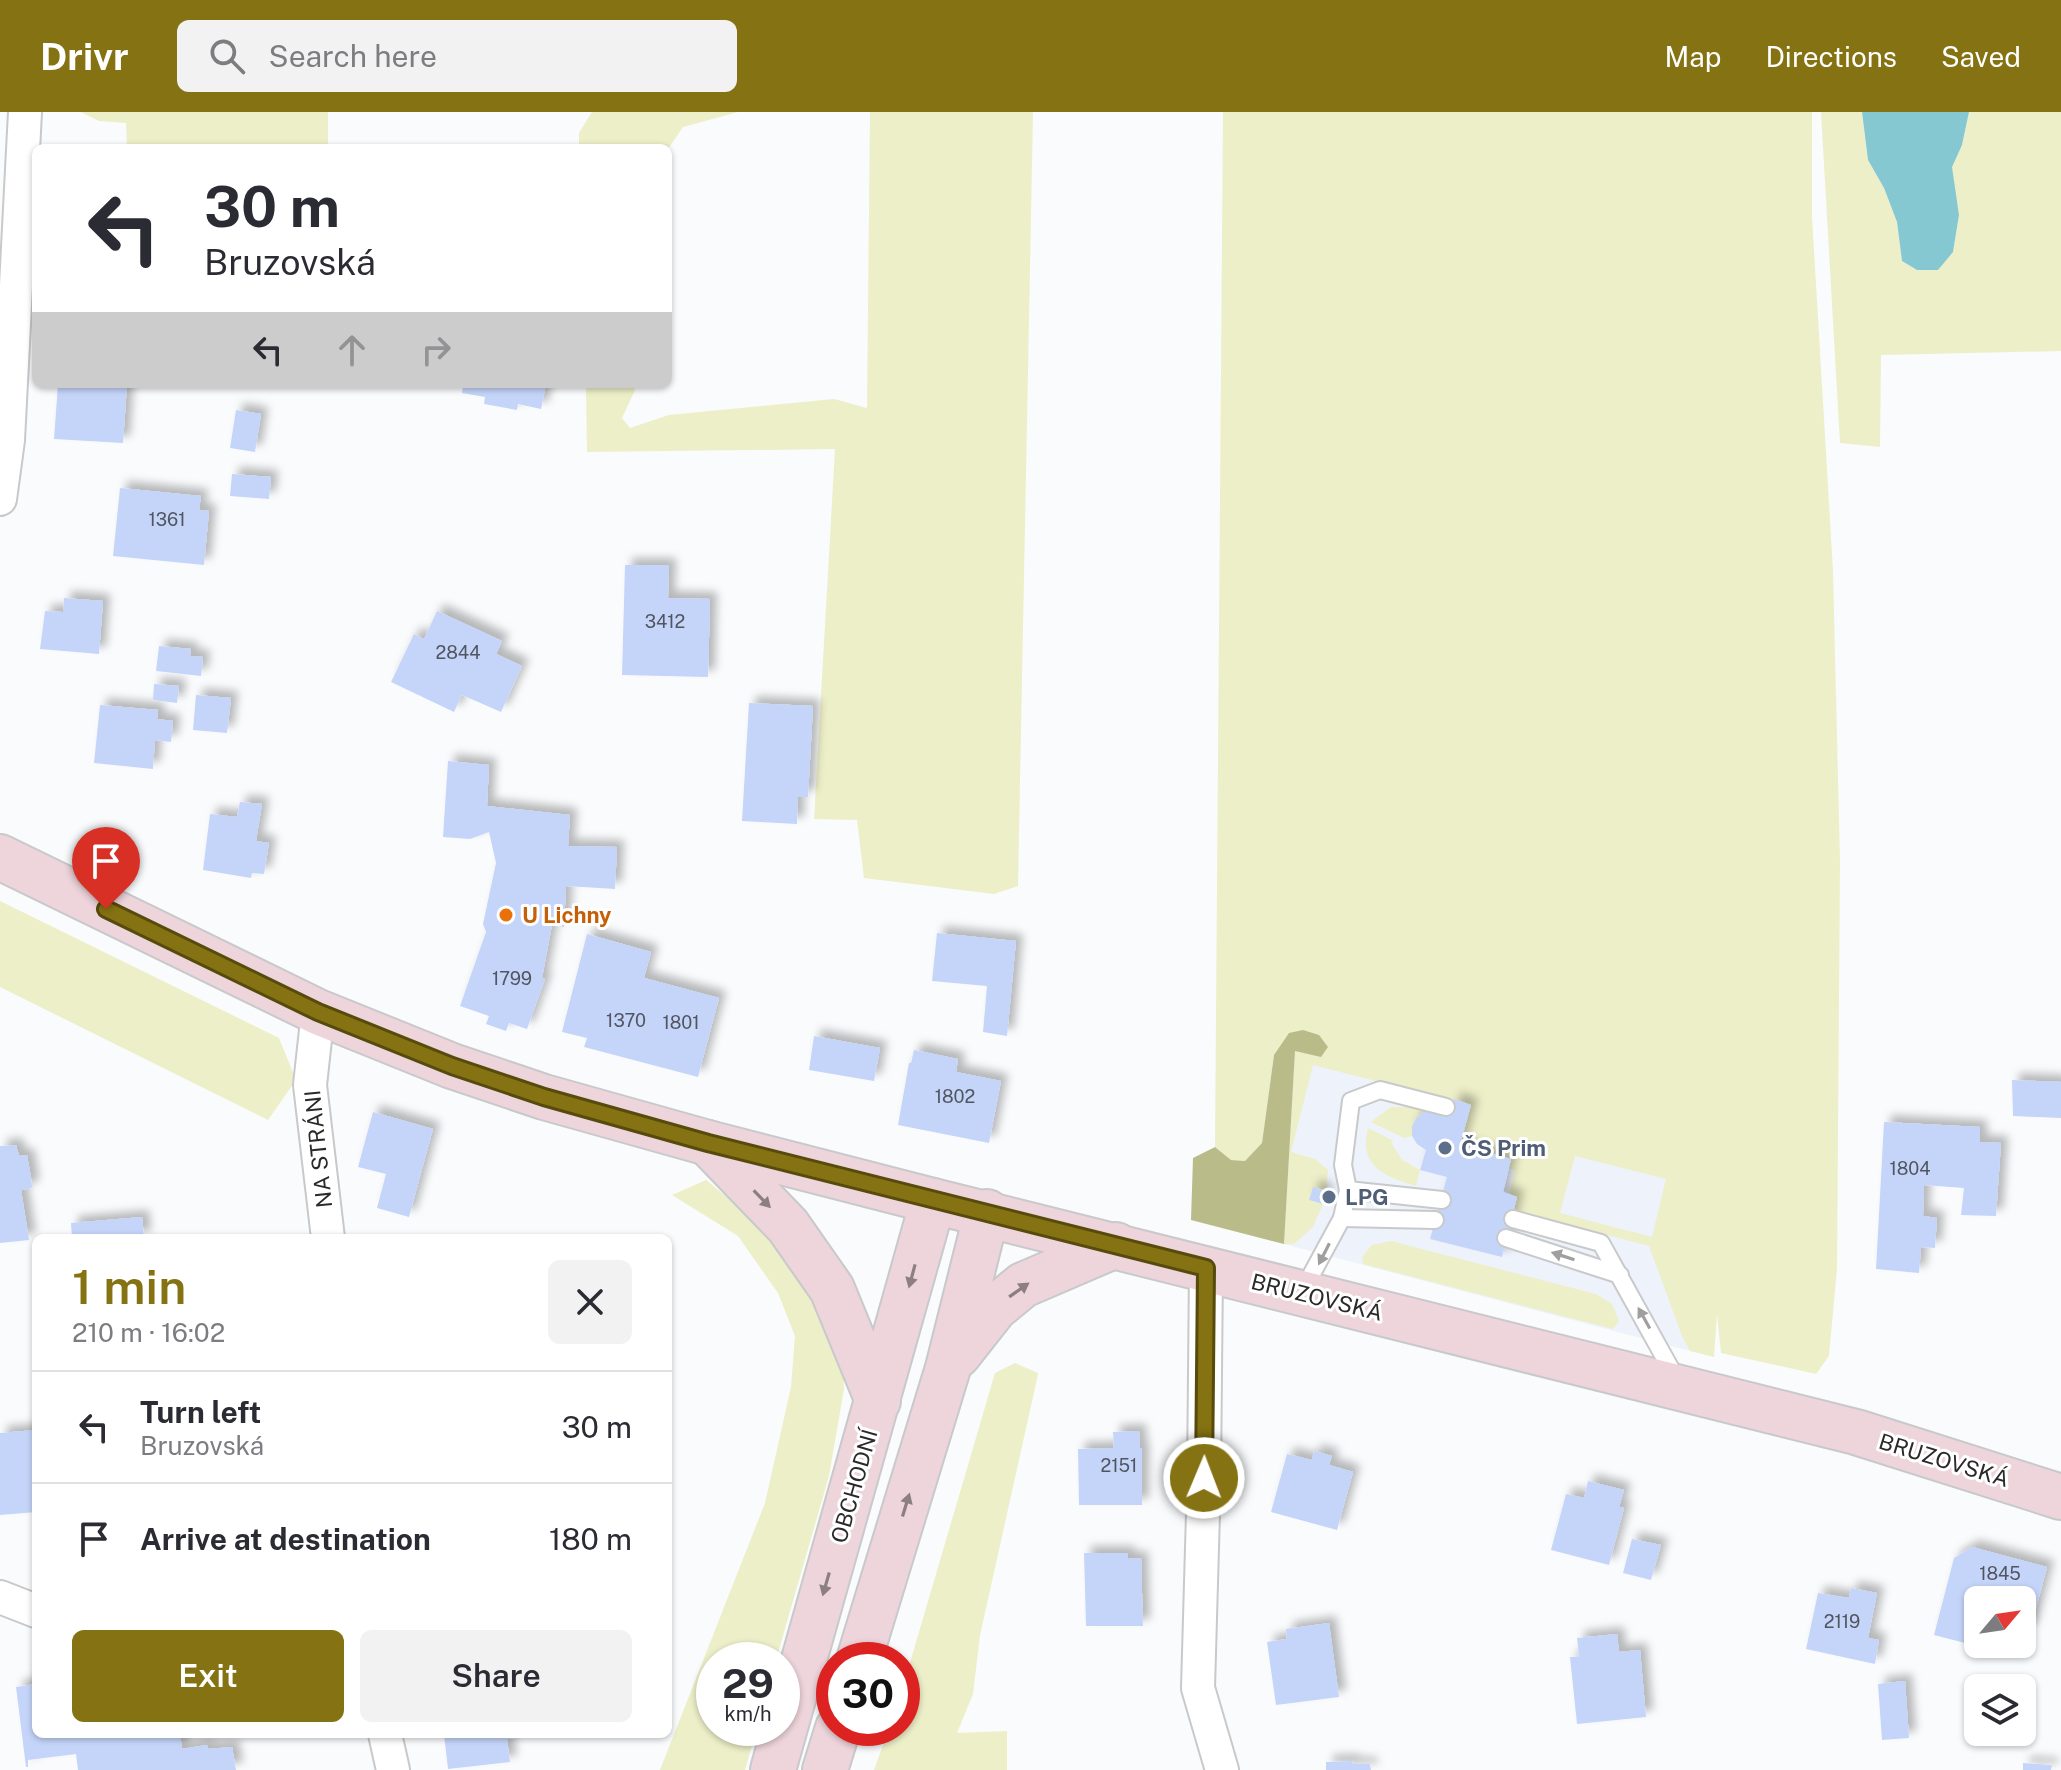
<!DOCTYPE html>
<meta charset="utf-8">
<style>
:root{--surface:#fff;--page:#f2f2f3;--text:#2b2b33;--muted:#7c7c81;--line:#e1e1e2;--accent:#857212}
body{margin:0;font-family:"Public Sans",sans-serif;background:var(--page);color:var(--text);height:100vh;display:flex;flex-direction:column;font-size:30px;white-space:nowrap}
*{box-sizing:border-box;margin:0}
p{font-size:26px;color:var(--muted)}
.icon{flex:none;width:44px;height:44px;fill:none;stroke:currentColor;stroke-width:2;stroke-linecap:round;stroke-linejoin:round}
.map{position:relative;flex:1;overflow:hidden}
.panel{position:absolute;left:32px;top:1122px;width:640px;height:504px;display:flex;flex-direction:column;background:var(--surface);border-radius:12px;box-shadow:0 2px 6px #0004}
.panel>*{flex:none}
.banner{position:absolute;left:32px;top:32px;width:640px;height:244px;border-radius:12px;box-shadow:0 2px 6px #0004;background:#fff;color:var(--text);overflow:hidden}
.needle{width:52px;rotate:61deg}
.buttons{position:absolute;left:1964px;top:1474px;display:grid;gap:16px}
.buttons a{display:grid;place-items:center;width:72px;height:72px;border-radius:12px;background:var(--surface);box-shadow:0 2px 6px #0004;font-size:40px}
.speed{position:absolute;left:696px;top:1530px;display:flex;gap:16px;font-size:40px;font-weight:700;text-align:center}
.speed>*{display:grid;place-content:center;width:104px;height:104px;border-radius:50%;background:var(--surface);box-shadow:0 2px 6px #0004;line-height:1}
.speed small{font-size:20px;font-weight:400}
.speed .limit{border:12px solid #d22;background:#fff;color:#111}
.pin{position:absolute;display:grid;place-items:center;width:68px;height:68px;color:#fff;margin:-82px -34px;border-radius:50% 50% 50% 0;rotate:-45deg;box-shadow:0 0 8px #0007}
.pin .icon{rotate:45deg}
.me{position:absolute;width:88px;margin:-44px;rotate:1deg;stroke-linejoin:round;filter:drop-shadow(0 0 6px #0008)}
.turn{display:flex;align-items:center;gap:28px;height:168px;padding:0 40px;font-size:36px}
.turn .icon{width:104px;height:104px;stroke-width:2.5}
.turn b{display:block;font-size:56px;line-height:68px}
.lanes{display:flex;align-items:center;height:76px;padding:0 40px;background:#0003;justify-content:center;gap:40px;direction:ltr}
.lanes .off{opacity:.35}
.round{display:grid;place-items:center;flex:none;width:84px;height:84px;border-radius:12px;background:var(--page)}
.overview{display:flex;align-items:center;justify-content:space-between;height:136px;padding:0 40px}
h1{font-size:48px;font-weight:600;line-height:60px;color:var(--accent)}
.button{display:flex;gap:16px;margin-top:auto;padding:16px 40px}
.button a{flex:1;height:92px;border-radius:12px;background:var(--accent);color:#fff;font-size:32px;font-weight:600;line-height:92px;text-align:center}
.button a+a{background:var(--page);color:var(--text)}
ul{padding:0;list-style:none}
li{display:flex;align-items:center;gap:24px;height:112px;padding:0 40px;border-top:2px solid var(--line)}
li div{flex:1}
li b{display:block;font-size:30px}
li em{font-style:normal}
header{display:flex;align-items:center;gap:48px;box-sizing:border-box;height:112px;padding:0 40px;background:var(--accent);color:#fff}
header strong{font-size:38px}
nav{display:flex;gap:44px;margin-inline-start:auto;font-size:28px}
.search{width:560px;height:72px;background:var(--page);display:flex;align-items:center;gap:20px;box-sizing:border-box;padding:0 28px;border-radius:12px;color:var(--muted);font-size:30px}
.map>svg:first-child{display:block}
.built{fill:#edf2fb}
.green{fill:#edefc8;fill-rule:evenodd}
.forest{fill:#b9bc89}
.water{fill:#86c8d1}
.building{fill:#c5d5fa;filter:url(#shadow)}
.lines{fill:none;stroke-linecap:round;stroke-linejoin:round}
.lane-casing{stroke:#c8c9cb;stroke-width:20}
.street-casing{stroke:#c8c9cb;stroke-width:36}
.secondary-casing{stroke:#c8c9cb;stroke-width:48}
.lane{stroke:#fff;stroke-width:16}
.street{stroke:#fff;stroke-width:32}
.secondary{stroke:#eed4db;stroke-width:44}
.oneway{fill:#8c7f83}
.oneway2{fill:#9f9fa0}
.route-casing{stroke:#564a0c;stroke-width:20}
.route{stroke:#857212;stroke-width:14}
.food-dot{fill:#e8710a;stroke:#fff;stroke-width:3}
.service-dot{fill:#5c6f8a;stroke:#fff;stroke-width:3}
.labels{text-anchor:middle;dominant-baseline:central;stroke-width:6;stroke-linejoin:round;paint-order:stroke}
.number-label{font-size:18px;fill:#51555f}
.food-label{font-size:22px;font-weight:bold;fill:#c56008;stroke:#fff;text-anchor:start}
.service-label{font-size:22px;font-weight:bold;fill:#4e5e75;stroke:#fff;text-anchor:start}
.street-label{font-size:22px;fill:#2a2a2b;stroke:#fff}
</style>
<header>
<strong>Drivr</strong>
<div class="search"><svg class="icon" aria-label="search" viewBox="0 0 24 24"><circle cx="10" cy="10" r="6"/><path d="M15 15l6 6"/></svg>Search here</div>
<nav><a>Map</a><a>Directions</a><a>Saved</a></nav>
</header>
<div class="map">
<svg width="2061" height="1658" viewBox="0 0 2061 1658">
<defs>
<filter id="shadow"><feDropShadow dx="7" dy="-7" stdDeviation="4" flood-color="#0004"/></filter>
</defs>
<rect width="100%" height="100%" fill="#fafbfd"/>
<polygon class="built" points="1295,938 1674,1035 1690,1239 1284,1132"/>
<g class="green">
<polygon points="81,0 328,0 328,36 127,36 126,11 99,9"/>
<polygon points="592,0 738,0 683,15 668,37 579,36 579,21"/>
<polygon points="870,0 1033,0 1018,774 994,782 864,766 857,708 814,707 835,337 587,340 586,272 632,272 635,278 622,306 630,316 669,303 834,287 867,296"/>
<path d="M1223 0H1812V105L1833 459 1840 750 1837 1156 1829 1244 1816 1262 1721 1241 1717 1202 1714 1245 1690 1239 1682 1224 1649 1134 1514 1098 1517 1085 1509 1082 1515 1059 1460 1033 1470 993 1313 953 1291 1040 1315 1047 1328 1058 1326 1079 1313 1076 1309 1088 1323 1092 1313 1115 1294 1132H1284L1295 938 1319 923 1274 943 1262 1031 1245 1049 1231 1048 1215 1035ZM1575 1044 1666 1067 1652 1125 1560 1101Z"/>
<polygon points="1821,0 1862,0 1868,48 1884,76 1897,110 1902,149 1917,158 1937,158 1953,140 1959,103 1951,55 1962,33 1969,0 2061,0 2061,239 1881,243 1880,335 1840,331"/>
<polygon points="0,789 279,926 296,968 268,1008 0,875"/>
<path d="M1391 995H1414L1436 999C1419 999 1412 1008 1412 1024L1404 1026 1371 1010Z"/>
<path d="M1368 1016 1394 1029 1391 1030 1402 1048 1420 1058 1416 1074C1385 1065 1358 1054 1368 1016Z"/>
<polygon points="706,1068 753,1106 804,1160 843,1253 844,1277 829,1364 776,1548 714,1548 714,1616 757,1616 745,1658 660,1658 765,1391 791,1275 795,1224 778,1181 738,1124 672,1083"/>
<polygon points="1391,1129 1596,1182 1612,1192 1619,1209 1613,1217 1609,1216 1363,1152 1362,1145 1372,1133"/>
<polygon points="1015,1251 1038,1261 1037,1267 980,1523 973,1582 957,1621 1007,1619 1007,1658 874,1658 889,1616 902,1616 902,1578 995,1261"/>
</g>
<polygon class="forest" points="1303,918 1319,923 1328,935 1321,945 1295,939 1284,1132 1191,1108 1193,1046 1215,1035 1231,1048 1245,1049 1262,1031 1274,943 1289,921"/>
<polygon class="water" points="1862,0 1969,0 1962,33 1952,55 1959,103 1953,140 1938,158 1917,158 1902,149 1897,110 1884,76 1868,48"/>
<g class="building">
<polygon points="58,272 127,272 123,331 54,327"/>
<polygon points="463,272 546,272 541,297 518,292 517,298 484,292 485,285 462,281"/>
<polygon points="236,298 261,302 255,340 230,336"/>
<polygon points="232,362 271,365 269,387 230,384"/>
<polygon points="120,376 201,384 199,398 209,399 204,453 113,444"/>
<polygon points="625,453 669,453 668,486 710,487 708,565 622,563"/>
<polygon points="64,486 103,489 99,542 40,537 45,499 63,500"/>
<polygon points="437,499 502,529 496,542 522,554 501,600 462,583 454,600 391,570 414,522 424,527"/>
<polygon points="159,534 191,537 190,544 203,545 201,564 156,559"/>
<polygon points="154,572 179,574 177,591 153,588"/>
<polygon points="196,583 231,586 227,621 193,618"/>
<polygon points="749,591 813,594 808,685 798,685 797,712 742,709"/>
<polygon points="100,593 158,598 157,607 173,609 171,630 155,628 153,657 94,651"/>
<polygon points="448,649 489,653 487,694 570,703 568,734 617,735 615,777 566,774 564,815 552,813 542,866 545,867 527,917 509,911 506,919 486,912 489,904 460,894 486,820 483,812 496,751 489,720 470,727 443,725"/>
<polygon points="240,690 262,692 256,729 269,731 264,762 252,761 251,766 203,758 210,702 237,705"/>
<polygon points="937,821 1016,829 1007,924 983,920 987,874 932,869"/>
<polygon points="587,822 651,840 644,866 719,886 698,965 584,935 587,926 562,920"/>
<polygon points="814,924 880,936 874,969 809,958"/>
<polygon points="914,938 958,947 956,960 1001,969 989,1031 898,1013 909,951 911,951"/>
<polygon points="2012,968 2061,970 2061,1006 2013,1004"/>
<polygon points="1454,987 1471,993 1460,1033 1511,1047 1503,1080 1517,1085 1502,1145 1430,1127 1447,1065 1420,1058 1426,1038 1417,1032 1412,1024 1412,1014 1417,1005 1426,999 1450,1003"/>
<polygon points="373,1000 433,1017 409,1105 377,1096 386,1062 358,1055"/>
<polygon points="1884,1010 1980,1015 1980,1030 2001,1031 1996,1104 1961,1103 1964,1076 1924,1073 1923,1104 1937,1106 1935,1136 1921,1135 1919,1161 1876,1157"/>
<polygon points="16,1033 19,1044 27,1043 31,1066 32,1076 21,1078 29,1128 0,1131 0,1034"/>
<polygon points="1313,1075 1326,1079 1323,1092 1309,1088"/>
<polygon points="142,1105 144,1126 72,1126 71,1111"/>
<polygon points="36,1318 36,1400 0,1403 0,1321"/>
<polygon points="1139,1319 1140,1336 1142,1336 1142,1393 1079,1393 1078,1337 1114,1336 1113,1320"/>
<polygon points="1314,1339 1332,1344 1329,1353 1353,1360 1337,1418 1271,1400 1287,1342 1312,1348"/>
<polygon points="1588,1369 1624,1378 1619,1395 1624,1396 1609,1453 1551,1438 1566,1382 1584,1386"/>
<polygon points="1632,1427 1661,1433 1651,1468 1623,1461"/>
<polygon points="1972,1435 2047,1455 2030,1519 2022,1517 2022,1488 1978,1488 1978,1505 1972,1503 1965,1531 1934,1523 1954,1446"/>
<polygon points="1084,1441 1128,1441 1128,1447 1141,1446 1143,1514 1086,1514"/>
<polygon points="1851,1476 1877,1481 1868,1526 1879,1528 1875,1552 1806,1537 1818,1481 1849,1486"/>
<polygon points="1329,1511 1339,1585 1276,1593 1267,1530 1287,1527 1286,1517"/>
<polygon points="1617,1522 1619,1540 1640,1538 1646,1605 1577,1612 1570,1545 1579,1545 1577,1526"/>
<polygon points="1905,1569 1909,1626 1882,1628 1878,1572"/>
<polygon points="36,1572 36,1622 180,1622 182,1637 207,1633 208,1637 232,1635 236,1658 78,1658 76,1642 28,1648 28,1655 26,1655 16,1575"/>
<polygon points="444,1622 521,1622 522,1625 507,1627 510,1650 448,1657"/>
<polygon points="1352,1649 1353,1652 1370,1652 1371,1658 1326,1658 1326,1650"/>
<polygon points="2023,1651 2052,1653 2051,1658 2023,1658"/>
</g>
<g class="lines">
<g class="lane-casing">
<g id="lane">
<polyline points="1348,1078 1343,1053 1351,989 1380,978 1446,995"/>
<polyline points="1342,1106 1435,1108"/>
<polyline points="1513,1107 1601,1131 1678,1270"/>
<polyline points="1506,1126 1620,1163"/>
<polyline points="1302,1180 1342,1106 1348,1078 1442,1088"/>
</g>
</g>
<g class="street-casing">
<g id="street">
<polyline points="0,387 8,328 25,0"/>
<polyline points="318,900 310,973 328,1126"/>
<polyline points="1206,1156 1204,1366 1198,1576 1222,1658"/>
<polyline points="0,1485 36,1499"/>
<polyline points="385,1622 393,1658"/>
</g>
</g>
<g class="secondary-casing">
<g id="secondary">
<polyline points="0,745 318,900 452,954 544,985 708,1031 933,1089 1856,1320 2061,1385"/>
<polyline points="708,1031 788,1114 832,1177 878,1289"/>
<polyline points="958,1243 995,1196 1023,1173 1116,1133"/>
<polyline points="859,1548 948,1256 987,1100"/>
<polyline points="773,1658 933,1089"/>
<polyline points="825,1658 838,1616"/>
</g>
</g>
<use href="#lane" class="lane"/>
<use href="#street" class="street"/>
<use href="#secondary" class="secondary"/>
</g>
<defs><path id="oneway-solid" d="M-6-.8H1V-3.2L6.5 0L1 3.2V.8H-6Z" transform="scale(2)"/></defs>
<g class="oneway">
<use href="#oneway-solid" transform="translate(762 1087) rotate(46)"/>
<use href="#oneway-solid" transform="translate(912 1164) rotate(105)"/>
<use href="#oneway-solid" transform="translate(1019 1178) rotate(-35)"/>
<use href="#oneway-solid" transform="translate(906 1393) rotate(-73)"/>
<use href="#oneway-solid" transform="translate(826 1472) rotate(106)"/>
</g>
<g class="oneway2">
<use href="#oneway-solid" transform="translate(1324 1142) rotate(117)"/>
<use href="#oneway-solid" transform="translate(1563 1144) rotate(-162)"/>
<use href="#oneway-solid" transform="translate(1644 1206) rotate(-119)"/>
</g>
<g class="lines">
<g class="route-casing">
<polyline id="route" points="106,797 318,900 452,954 544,985 708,1031 1206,1156 1204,1366"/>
</g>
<use href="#route" class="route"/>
</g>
<circle class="food-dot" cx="506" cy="803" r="8"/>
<g class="service-dot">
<circle cx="1445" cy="1036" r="8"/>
<circle cx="1329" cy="1085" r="8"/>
</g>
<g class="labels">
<g class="number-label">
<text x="167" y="407">1361</text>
<text x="665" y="509">3412</text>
<text x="458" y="540">2844</text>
<text x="512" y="866">1799</text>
<text x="626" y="908">1370</text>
<text x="681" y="910">1801</text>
<text x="955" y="984">1802</text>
<text x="1910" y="1056">1804</text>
<text x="1119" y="1353">2151</text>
<text x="2000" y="1461">1845</text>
<text x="1842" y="1509">2119</text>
</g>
<g class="food-label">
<text x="522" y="803">U Lichny</text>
</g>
<g class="service-label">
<text x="1461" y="1036">ČS Prim</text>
<text x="1345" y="1085">LPG</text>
</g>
<g class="street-label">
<text transform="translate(318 1037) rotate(-96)">NA STRÁNI</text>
<text transform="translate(1317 1185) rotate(14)">BRUZOVSKÁ</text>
<text transform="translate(1944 1348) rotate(17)">BRUZOVSKÁ</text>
<text transform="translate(854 1374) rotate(-74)">OBCHODNÍ</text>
</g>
</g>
</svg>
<div class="buttons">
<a><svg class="needle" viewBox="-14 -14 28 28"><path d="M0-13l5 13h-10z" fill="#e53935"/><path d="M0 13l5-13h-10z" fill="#7c7c81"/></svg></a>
<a><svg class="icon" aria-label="layers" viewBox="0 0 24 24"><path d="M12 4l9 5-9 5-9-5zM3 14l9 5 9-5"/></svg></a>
</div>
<div class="speed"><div>29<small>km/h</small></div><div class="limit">30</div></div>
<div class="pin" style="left:106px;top:797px;background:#d93025"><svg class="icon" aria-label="arrive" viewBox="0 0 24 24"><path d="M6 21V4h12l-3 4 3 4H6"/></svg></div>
<svg class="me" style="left:1204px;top:1366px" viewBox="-20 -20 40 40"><circle r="17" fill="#857212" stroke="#fff" stroke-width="3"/><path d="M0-11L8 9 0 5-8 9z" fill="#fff"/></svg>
<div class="banner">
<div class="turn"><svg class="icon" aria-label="left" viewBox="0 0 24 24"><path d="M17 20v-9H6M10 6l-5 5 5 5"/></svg><div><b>30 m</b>Bruzovská</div></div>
<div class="lanes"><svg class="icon" aria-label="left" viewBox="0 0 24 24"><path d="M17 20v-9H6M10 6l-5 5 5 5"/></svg><svg class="icon off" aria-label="ahead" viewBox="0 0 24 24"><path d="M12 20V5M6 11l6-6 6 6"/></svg><svg class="icon off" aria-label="right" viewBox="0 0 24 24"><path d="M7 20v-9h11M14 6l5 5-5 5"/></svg></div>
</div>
<section class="panel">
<div class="overview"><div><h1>1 min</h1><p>210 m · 16:02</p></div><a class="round"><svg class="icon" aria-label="close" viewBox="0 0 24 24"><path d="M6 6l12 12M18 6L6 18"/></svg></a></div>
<ul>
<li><svg class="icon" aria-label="left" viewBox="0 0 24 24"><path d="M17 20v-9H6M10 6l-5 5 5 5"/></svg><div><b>Turn left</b><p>Bruzovská</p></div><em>30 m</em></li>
<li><svg class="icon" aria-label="arrive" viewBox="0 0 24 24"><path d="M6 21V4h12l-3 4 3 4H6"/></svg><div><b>Arrive at destination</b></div><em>180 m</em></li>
</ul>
<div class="button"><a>Exit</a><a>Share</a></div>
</section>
</div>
